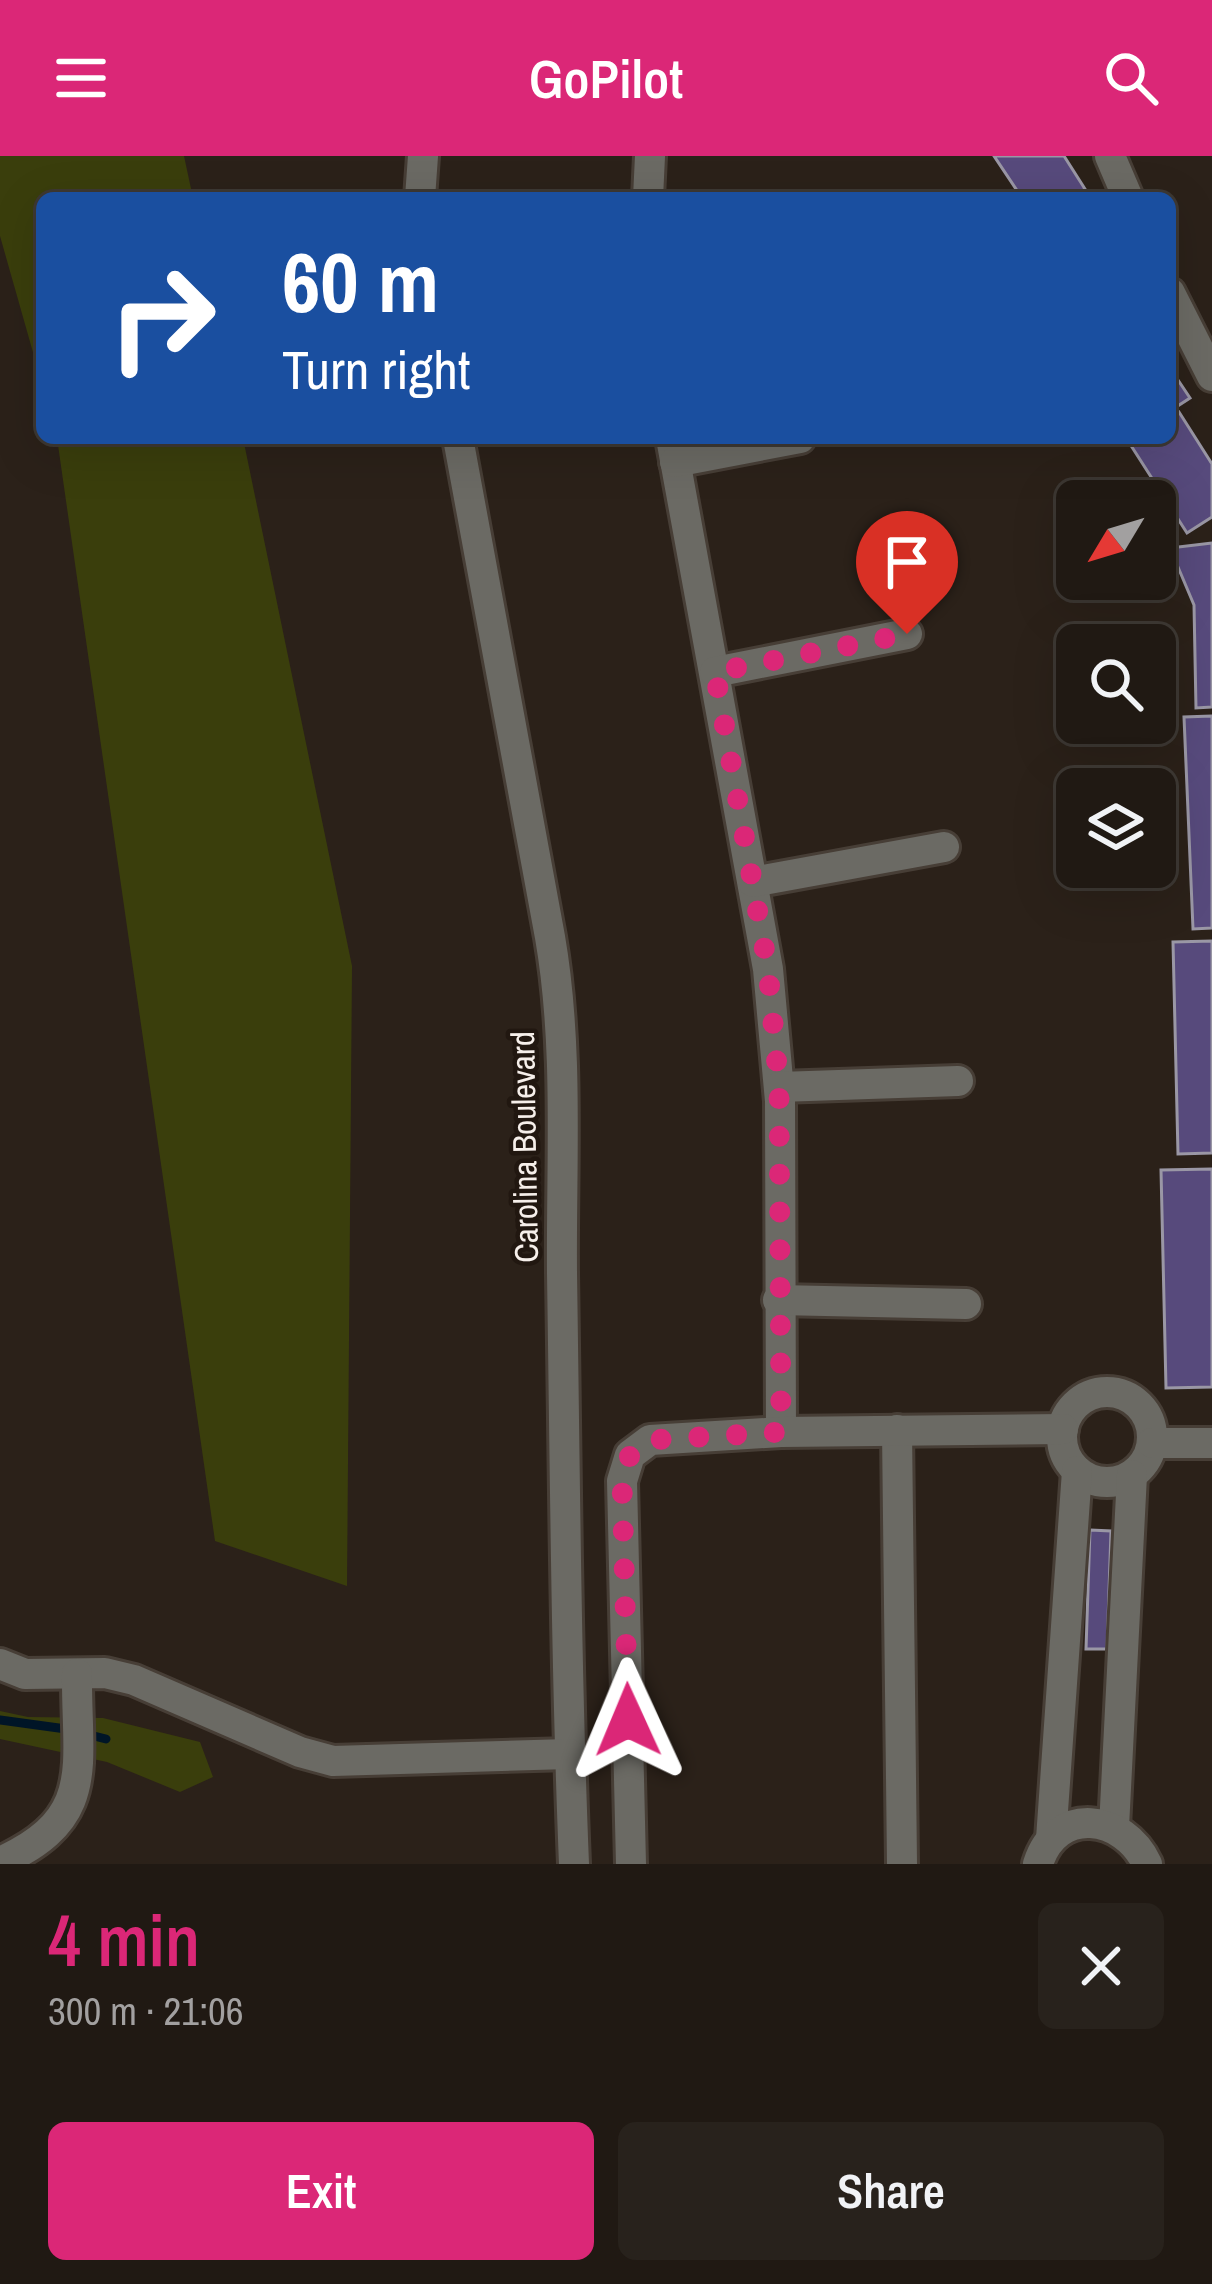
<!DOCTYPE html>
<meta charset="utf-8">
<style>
:root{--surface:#201913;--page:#28221c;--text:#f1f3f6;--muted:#a2a0a0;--line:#3d3833;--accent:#db2777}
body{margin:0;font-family:"Archivo Narrow",sans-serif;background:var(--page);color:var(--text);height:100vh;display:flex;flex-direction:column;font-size:45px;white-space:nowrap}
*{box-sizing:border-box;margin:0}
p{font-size:39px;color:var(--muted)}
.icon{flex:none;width:66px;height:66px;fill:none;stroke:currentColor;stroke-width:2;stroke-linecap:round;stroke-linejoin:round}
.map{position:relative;height:1708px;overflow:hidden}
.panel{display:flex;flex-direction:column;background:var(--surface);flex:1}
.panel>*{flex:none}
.top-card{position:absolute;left:36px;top:36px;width:1140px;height:252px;border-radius:18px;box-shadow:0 12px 48px #0002,0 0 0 3px var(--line);background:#1a4fa0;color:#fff;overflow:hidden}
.needle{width:78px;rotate:232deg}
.buttons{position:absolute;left:1056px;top:324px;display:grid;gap:24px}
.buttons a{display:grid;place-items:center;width:120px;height:120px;border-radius:18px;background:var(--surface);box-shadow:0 12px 48px #0002,0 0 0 3px var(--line);font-size:60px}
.pin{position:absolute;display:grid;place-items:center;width:102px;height:102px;color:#fff;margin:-123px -51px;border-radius:50% 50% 50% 0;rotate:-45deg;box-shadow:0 0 12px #0007}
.pin .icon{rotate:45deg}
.me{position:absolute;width:132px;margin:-66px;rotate:359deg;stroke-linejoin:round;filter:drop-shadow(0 0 9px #0008)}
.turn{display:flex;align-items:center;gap:42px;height:252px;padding:0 48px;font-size:54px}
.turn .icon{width:156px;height:156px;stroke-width:2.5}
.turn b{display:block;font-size:84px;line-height:102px}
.round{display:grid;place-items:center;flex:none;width:126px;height:126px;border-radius:18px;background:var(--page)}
.headline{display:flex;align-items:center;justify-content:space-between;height:204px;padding:0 48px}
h1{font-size:72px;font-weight:600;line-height:90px;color:var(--accent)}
.button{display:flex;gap:24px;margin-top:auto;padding:24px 48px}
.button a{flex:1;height:138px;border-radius:18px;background:var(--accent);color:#fff;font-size:48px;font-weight:600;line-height:138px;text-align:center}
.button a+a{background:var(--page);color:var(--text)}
header{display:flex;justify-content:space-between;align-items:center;height:156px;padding:0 48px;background:var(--accent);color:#fff;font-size:54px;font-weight:600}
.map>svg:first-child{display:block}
.green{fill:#3a3e0c}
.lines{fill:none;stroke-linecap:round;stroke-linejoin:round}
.stream{stroke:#001527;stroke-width:9}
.building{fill:#574a7c;stroke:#9a97a5;stroke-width:3}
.minor-casing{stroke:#473e36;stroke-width:36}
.minor{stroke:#6b6a64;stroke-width:30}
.route{stroke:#db2777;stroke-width:21;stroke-dasharray:0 37.8}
.labels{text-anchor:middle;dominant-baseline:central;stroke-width:9;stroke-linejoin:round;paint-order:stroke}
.street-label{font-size:33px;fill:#f6efea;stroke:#211710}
</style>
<header><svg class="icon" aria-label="menu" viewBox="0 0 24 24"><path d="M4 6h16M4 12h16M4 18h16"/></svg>GoPilot<svg class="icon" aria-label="search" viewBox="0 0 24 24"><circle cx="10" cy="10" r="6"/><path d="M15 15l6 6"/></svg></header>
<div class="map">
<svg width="1212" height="1708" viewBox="0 0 1212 1708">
<rect width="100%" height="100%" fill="#2b2119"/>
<g class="green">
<polygon points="0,0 184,0 193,42 42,42 42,228 0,80"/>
<polygon points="57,282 243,282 352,810 347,1430 215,1385"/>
<polygon points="0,1555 28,1561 103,1562 200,1586 213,1621 180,1636 107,1606 0,1583"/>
</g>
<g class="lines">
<polyline class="stream" points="0,1564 66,1573 106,1583"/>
</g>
<g class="building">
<polygon points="994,0 1064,0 1085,33 1071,42 1022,42"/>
<polygon points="1170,212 1190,242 1170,255"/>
<polygon points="1179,256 1212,308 1212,361 1187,377 1130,288 1140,282 1170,282 1170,262"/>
<polygon points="1212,387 1212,551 1196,552 1194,449 1170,392"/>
<polygon points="1212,560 1212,772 1193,773 1184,561"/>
<polygon points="1212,785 1212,997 1178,998 1173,786"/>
<polygon points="1212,1013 1212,1231 1166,1232 1161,1014"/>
<polygon points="1090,1374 1111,1375 1107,1493 1086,1493"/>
</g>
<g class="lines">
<g class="minor-casing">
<g id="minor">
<polyline points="1110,0 1128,42"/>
<polyline points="420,42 423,0"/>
<polyline points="648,42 650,0"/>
<polyline points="1170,137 1212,220"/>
<path d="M458 282 550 781C569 891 561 1006 562 1117 565 1314 566 1511 574 1708"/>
<polyline points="671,282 768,813 780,945 781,1276"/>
<polyline points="675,306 800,282"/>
<polyline points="715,516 907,478"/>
<polyline points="753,726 944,691"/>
<polyline points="779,931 958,925"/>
<polyline points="778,1144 966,1148"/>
<circle cx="1107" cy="1281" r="45"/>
<polyline points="897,1274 902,1708"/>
<polyline points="1152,1287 1212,1287"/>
<polyline points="0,1508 25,1518 105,1517 134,1524 300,1596 333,1605 569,1598"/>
<polyline points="1114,1671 1132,1319"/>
<polyline points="1051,1683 1077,1315"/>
<path d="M0 1706C98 1662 76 1610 77 1518"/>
<polyline points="631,1708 622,1325 630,1299 650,1284 781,1276 1063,1273"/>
<path d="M1038 1708C1056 1649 1124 1658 1147 1708"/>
</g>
</g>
<use href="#minor" class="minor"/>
</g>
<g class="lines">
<polyline class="route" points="628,1564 622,1325 630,1299 650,1284 781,1276 779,931 768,813 715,516 907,478"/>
</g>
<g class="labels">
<g class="street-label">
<text transform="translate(524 991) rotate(-91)">Carolina Boulevard</text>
</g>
</g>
</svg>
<div class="buttons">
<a><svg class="needle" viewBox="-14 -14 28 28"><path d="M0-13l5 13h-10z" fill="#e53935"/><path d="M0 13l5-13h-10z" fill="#a2a0a0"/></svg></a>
<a><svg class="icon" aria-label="search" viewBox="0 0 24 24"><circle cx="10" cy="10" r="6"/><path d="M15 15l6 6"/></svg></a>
<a><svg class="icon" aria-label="layers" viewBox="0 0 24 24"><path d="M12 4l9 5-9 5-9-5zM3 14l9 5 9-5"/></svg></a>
</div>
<div class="pin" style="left:907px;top:478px;background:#d93025"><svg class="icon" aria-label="arrive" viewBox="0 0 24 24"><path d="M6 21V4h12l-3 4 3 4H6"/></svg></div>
<svg class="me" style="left:628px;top:1564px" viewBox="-20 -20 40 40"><path d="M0-17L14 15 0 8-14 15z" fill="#db2777" stroke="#fff" stroke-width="4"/></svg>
<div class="top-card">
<div class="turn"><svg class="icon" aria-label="right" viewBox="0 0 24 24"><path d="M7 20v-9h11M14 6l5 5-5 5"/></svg><div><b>60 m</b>Turn right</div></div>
</div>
</div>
<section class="panel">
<div class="headline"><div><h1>4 min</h1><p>300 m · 21:06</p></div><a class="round"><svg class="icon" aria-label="close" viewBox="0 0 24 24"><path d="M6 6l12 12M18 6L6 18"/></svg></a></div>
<div class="button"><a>Exit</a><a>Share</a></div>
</section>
